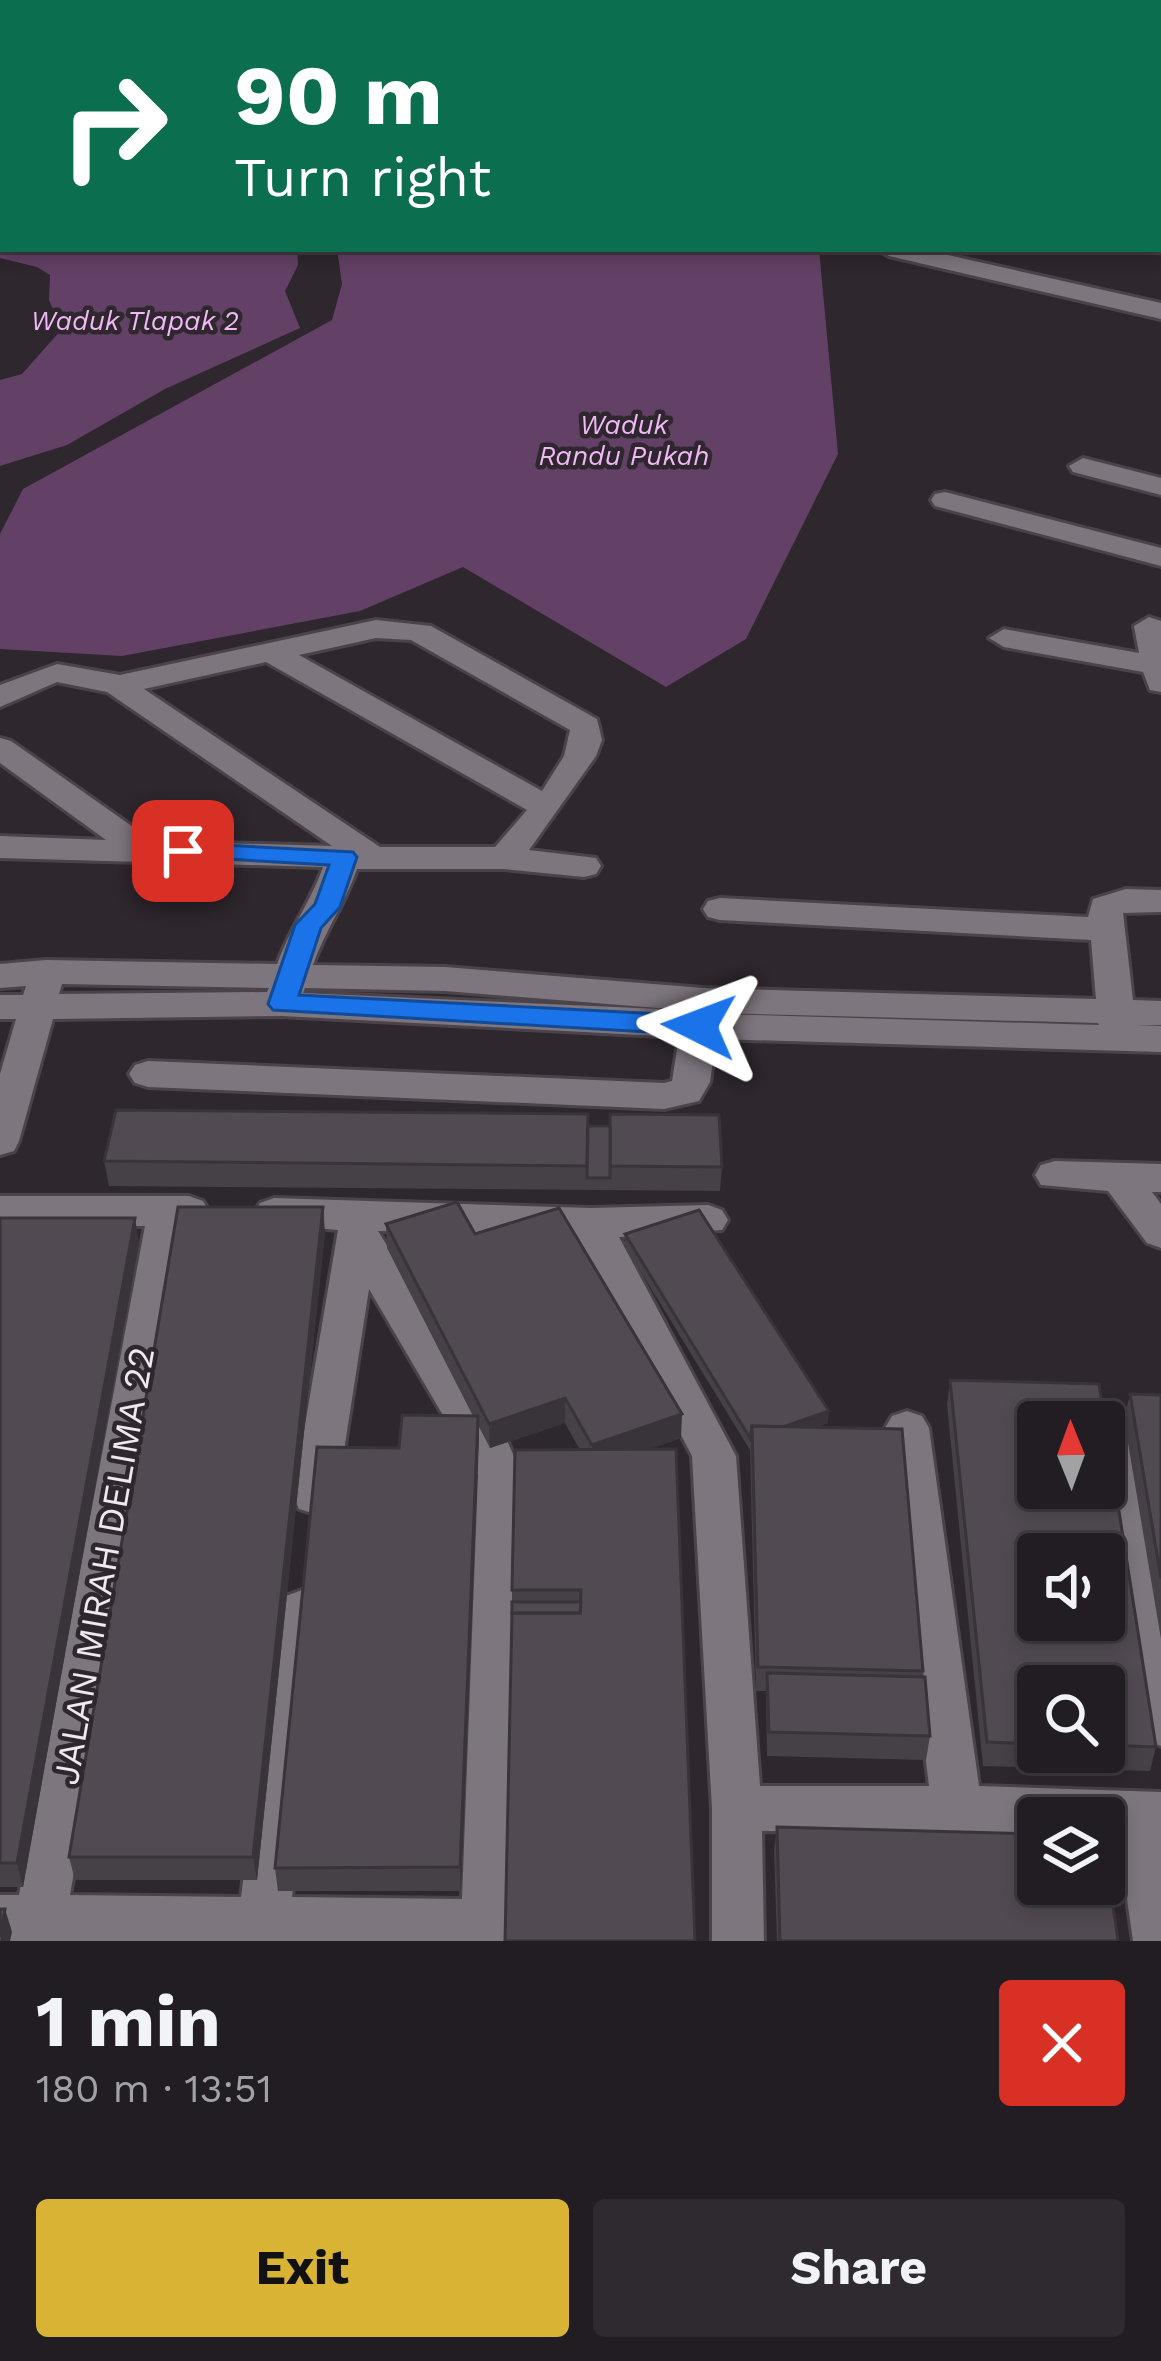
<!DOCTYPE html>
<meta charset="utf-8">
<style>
:root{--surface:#221d22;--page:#2e2a2f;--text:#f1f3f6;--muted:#a2a2a5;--line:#3f3b40;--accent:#d9b334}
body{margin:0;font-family:"Work Sans",sans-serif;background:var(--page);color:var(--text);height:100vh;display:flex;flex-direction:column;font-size:45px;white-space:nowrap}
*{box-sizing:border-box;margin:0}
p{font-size:39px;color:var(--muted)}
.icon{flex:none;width:66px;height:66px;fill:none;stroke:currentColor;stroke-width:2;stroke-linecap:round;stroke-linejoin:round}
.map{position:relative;height:1941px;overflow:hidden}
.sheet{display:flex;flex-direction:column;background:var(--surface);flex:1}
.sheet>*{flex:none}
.banner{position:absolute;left:0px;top:0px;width:1161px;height:252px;box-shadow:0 6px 18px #0003,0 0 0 3px var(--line);background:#0b6e4f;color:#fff;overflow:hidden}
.needle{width:78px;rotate:359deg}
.controls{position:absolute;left:1017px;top:1401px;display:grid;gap:24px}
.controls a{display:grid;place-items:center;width:108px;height:108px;border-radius:12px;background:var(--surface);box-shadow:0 6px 18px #0003,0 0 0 3px var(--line);font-size:60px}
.pin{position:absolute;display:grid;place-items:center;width:102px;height:102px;color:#fff;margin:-51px;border-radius:24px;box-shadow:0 6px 18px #0006}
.me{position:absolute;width:132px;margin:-66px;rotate:273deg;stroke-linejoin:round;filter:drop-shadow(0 0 9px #0008)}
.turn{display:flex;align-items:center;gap:42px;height:252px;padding:0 36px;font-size:54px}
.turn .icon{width:156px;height:156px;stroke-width:2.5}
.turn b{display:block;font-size:84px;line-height:102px}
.round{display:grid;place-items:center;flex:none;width:126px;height:126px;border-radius:12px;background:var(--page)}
.summary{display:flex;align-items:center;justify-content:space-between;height:204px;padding:0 36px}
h1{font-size:72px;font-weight:700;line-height:90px}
.action{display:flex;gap:24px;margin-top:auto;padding:24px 36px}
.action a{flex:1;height:138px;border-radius:12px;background:var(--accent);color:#111;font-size:48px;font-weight:700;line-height:138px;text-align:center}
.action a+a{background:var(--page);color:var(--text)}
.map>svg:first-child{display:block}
.water{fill:#634066}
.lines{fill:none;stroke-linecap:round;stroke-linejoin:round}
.minor-casing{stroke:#4a444a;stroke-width:6}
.major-casing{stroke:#4a444a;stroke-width:6}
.minor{fill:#7e767e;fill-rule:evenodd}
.major{fill:#a48b3d;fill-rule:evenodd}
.wall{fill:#464047;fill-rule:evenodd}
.shaded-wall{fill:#393439}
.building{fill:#514a52;stroke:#393439;stroke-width:3;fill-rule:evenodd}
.route{fill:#1a73e8;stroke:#114b97;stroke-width:3}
.labels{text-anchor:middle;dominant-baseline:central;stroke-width:9;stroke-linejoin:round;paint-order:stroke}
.far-water-label{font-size:27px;font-style:italic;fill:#f1b7f7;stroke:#2e272e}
.near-street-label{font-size:36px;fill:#eee9ee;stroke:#2e272e}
</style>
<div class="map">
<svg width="1161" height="1941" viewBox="0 0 1161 1941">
<rect width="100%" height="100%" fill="#2e272e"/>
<g class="water">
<polygon points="0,230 3,249 297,249 298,265 285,291 300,328 165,389 67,445 0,466 0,380 22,374 62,329 49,300 50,275 37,267 0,258"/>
<polygon points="337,249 819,249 838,454 746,639 666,687 463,567 360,611 122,656 0,649 0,534 23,489 332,320 342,284"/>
</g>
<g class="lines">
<g class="minor-casing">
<g id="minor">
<polygon points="672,0 692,0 693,3 673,3"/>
<polygon points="1158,98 1161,99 1161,113 1158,112"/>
<polygon points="877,249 921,249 1161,303 1161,319 889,256"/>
<polygon points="1083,458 1161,478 1161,495 1073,472 1069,466"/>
<polygon points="945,492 1161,548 1161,566 935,506 931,500 935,494"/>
<polygon points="1149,617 1161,621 1161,692 1150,690 1143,672 1004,647 989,638 1004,629 1139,653 1134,626"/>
<path d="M376 620 431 626 597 719 602 740 596 756 529 850 596 858 601 866 596 874 584 877 504 869H357C345 904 325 930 313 965L445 967 703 988 1096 999 1091 940 720 920 708 917 703 909 708 901 720 898 1088 917 1093 899 1126 889 1161 890V912L1123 913 1133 1000 1161 1001V1025L1136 1026H1161V1052L716 1039 710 1082 699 1101 664 1109 148 1087 135 1083 129 1074 135 1065 148 1061 664 1083 672 1081 679 1037 282 1016 53 1019 19 1141 14 1151 0 1155V1074L16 1019H0V995H23L26 986 0 988V964L46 960 277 964C290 928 311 902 323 867L0 858V836L106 840 0 763V738L11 741 153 841 332 846 107 692 57 682 0 707V685L57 664 120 675ZM376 638 411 640 570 730 564 756 542 791 299 655ZM266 662 527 810 495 847H380L144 689ZM62 984 269 988 267 992 59 994ZM305 988 445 991 683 1010 303 993ZM719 1013 1098 1023 1099 1025 719 1014Z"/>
<polygon points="1055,1161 1161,1164 1161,1192 1152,1192 1161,1204 1161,1248 1147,1243 1108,1191 1041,1185 1035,1175 1041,1165"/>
<polygon points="0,1196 189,1196 203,1201 209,1211 203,1221 185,1226 70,1895 241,1897 279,1610 286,1596 302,1590 318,1596 325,1610 292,1897 462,1899 478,1475 369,1289 337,1496 331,1509 315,1514 299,1509 293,1496 338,1230 260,1223 254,1213 260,1203 274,1198 591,1208 708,1205 722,1210 728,1220 722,1230 619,1237 736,1456 760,1786 929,1786 885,1428 892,1416 907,1411 922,1416 929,1428 979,1786 1161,1792 1161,1941 1133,1941 1118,1836 1104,1836 1104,1818 1038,1818 1038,1833 762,1831 764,1941 712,1941 712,1809 692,1456 578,1237 378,1231 506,1438 522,1475 512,1941 0,1941 0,1895 19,1895 145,1226 0,1226"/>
<polygon points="1112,1411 1127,1416 1134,1428 1161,1585 1161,1746 1144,1740 1137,1725 1100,1488 1104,1488 1104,1422 1093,1422 1097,1416"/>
</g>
</g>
<g class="major-casing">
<g id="major">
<rect x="1158" y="181" width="3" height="14"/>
<rect x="0" y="220" width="3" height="14"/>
</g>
</g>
<use href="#minor" class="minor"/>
<use href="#major" class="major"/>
</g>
<g class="wall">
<polygon points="588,1126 722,1167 720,1191 109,1186 104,1161"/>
<polygon points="0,1218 139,1243 23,1887 0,1887"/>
<polygon points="386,1224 475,1234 681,1438 650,1449 695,1941 512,1613 512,1590 580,1450 565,1423 490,1448 478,1425 461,1891 278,1891 275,1868 399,1448 473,1416 387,1248"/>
<polygon points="325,1232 257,1880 75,1880 69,1857"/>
<polygon points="625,1234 828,1423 815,1428 923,1671 930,1736 926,1760 767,1756 766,1691 756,1691 750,1450 625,1246"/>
<path d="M950 1380 1156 1747 1150 1771 983 1766 947 1405ZM1038 1686H1104V1752H1038Z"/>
<polygon points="1130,1394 1161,1395 1161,1639 1124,1419"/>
<polygon points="777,1827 1118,1941 777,1941 774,1850"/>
</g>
<g class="shaded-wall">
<polygon points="323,1207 325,1232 257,1880 253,1857"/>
<polygon points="135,1218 139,1243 23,1887 17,1863"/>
<polygon points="565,1398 565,1423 490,1448 489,1424"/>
<polygon points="829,1411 828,1423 752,1449 752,1438"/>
<polygon points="682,1414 681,1438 592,1470 592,1445"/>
<polygon points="478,1416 479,1440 461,1891 460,1867"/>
<polygon points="5,1909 12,1932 10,1941 0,1941"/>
</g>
<g class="building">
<polygon points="116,1110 588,1114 587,1166 104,1161"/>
<polygon points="610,1114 719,1115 722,1167 610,1166"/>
<polygon points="588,1126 610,1126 610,1178 587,1178"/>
<polygon points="457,1202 475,1234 559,1208 682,1414 592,1445 565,1398 489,1424 386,1224"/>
<polygon points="178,1207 323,1207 253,1857 69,1857"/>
<polygon points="699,1210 829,1411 783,1427 752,1426 750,1438 625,1234"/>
<polygon points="0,1218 135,1218 17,1863 0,1863"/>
<path d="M950 1380 1099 1384 1156 1747 1104 1745V1686H1038V1744L987 1742ZM1038 1422H1104V1488H1038ZM1038 1554H1104V1620H1038Z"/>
<polygon points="1130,1394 1161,1395 1161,1578"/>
<polygon points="402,1415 478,1416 460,1867 275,1868 317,1447 399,1448"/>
<polygon points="752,1426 902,1429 923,1671 758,1667"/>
<polygon points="676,1449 695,1941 505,1941 512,1613 580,1613 581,1590 512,1590 515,1450"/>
<polygon points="512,1602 581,1602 580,1613 512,1613"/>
<polygon points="767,1673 925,1677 930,1736 769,1732"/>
<polygon points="777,1827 1038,1834 1038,1884 1104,1884 1104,1840 1118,1941 780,1941"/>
<polygon points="0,1909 5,1909 0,1937"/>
</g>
<polygon class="route" points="183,843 353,852 357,857 340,907 321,928 299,995 699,1016 713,1026 699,1035 273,1010 268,1004 295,925 315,904 329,865 174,856 170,851 174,845"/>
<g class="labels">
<g class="far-water-label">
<text x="135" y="321">Waduk Tlapak 2</text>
<text x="624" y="425">Waduk<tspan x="624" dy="31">Randu Pukah</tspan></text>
</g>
<g class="near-street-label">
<text transform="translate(104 1566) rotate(-80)">JALAN MIRAH DELIMA 22</text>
</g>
</g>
</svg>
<div class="controls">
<a><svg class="needle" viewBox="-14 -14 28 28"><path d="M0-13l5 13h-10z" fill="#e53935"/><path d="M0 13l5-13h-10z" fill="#a2a2a5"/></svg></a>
<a><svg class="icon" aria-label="sound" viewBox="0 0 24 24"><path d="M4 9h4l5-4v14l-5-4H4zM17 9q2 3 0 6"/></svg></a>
<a><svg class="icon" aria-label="search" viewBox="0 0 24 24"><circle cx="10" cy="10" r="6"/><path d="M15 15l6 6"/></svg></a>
<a><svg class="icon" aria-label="layers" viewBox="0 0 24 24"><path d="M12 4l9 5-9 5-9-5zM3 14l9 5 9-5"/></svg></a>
</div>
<div class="pin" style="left:183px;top:851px;background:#d93025"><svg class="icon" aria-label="arrive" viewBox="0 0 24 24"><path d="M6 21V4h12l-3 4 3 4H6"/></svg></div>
<svg class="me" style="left:699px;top:1026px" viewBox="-20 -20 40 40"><path d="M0-17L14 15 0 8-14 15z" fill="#1a73e8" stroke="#fff" stroke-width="4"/></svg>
<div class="banner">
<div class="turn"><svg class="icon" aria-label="right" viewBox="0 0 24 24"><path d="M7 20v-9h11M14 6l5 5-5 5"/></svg><div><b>90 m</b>Turn right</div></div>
</div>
</div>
<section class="sheet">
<div class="summary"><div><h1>1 min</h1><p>180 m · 13:51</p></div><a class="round" style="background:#d93025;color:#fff"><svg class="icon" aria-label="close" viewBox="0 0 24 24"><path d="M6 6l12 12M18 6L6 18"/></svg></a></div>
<div class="action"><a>Exit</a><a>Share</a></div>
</section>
